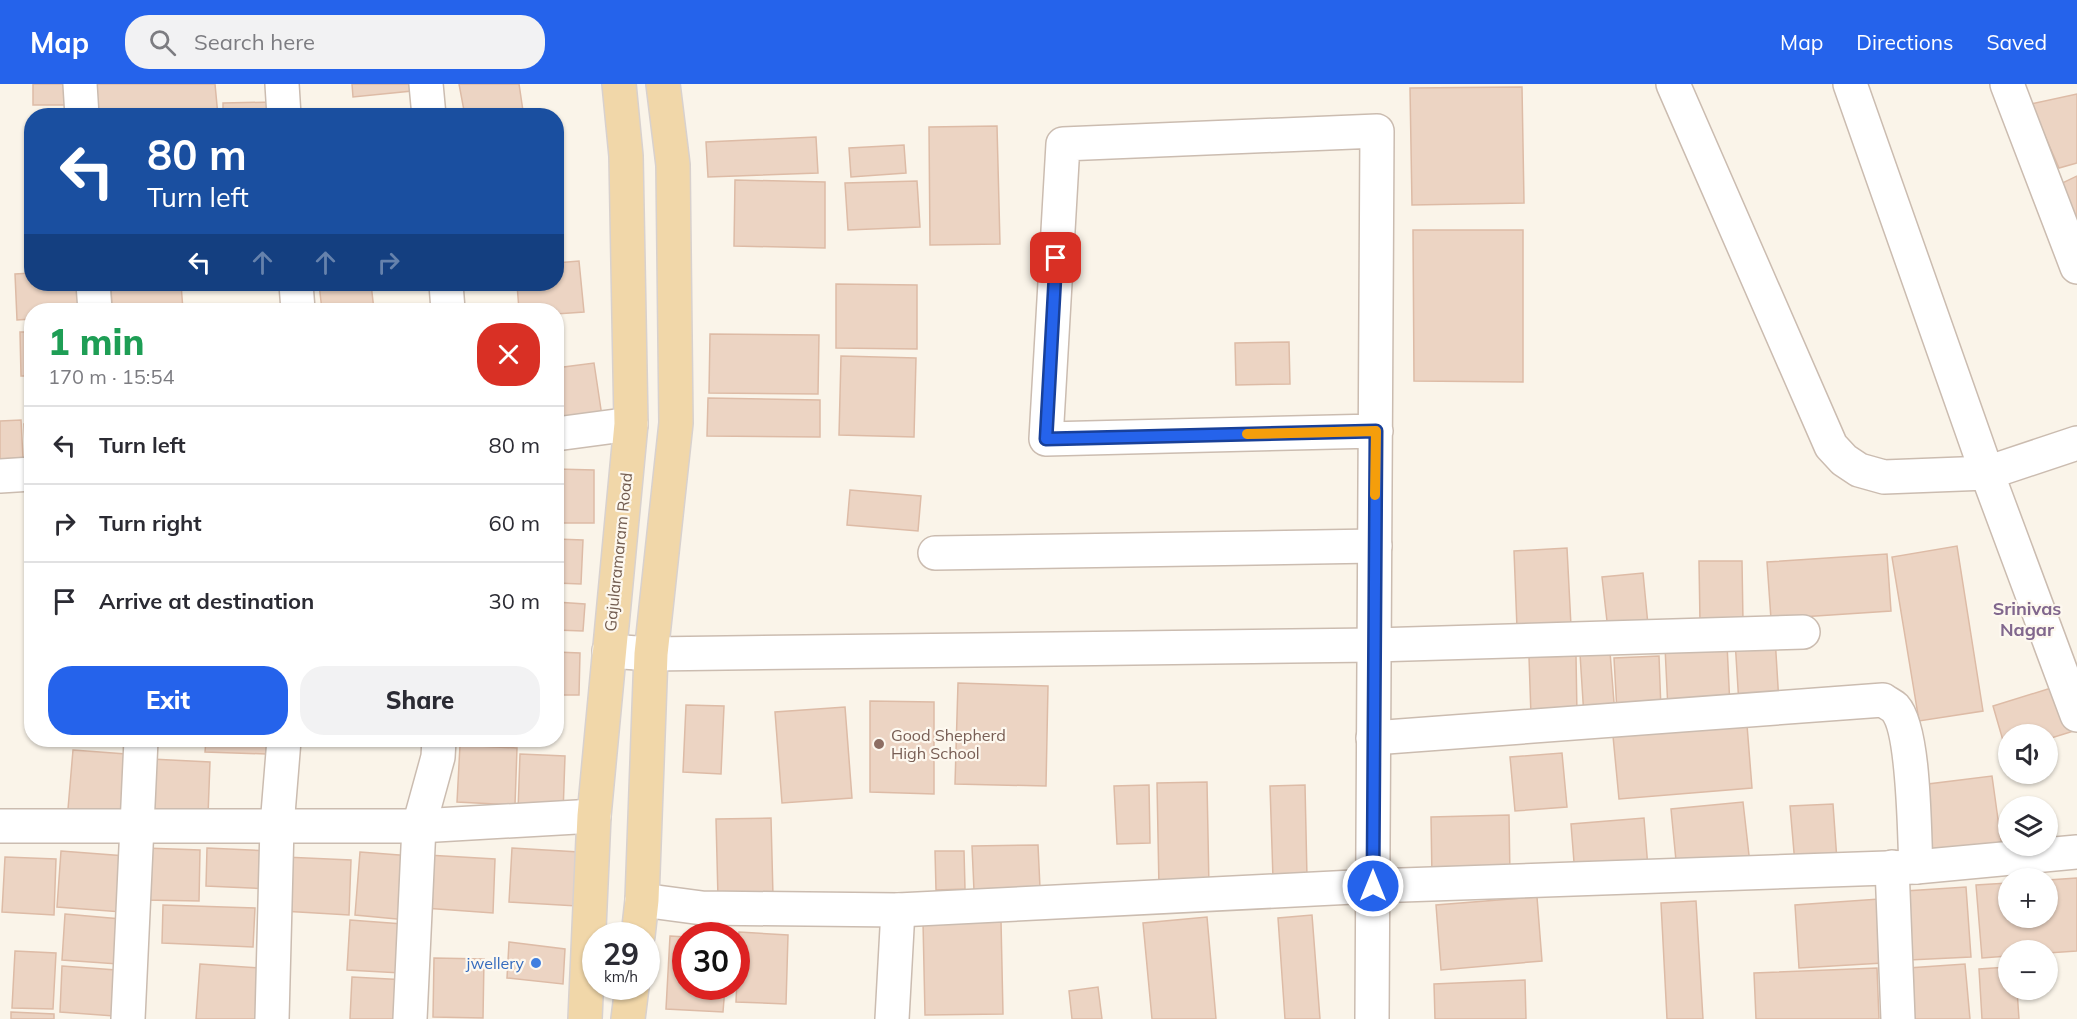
<!DOCTYPE html>
<meta charset="utf-8">
<style>
:root{--surface:#fff;--page:#f2f2f3;--text:#2b2b33;--muted:#7c7c81;--line:#e1e1e2;--accent:#2563eb}
body{margin:0;font-family:Mulish,sans-serif;background:var(--page);color:var(--text);height:100vh;display:flex;flex-direction:column;font-size:22px;white-space:nowrap}
*{box-sizing:border-box;margin:0}
p{font-size:20px;color:var(--muted)}
.icon{flex:none;width:33px;height:33px;fill:none;stroke:currentColor;stroke-width:2;stroke-linecap:round;stroke-linejoin:round}
.map{position:relative;flex:1;overflow:hidden}
.drawer{position:absolute;left:24px;top:219px;width:540px;height:444px;display:flex;flex-direction:column;background:var(--surface);border-radius:24px;box-shadow:0 2px 4px #0004}
.drawer>*{flex:none}
.guide{position:absolute;left:24px;top:24px;width:540px;height:183px;border-radius:24px;box-shadow:0 2px 4px #0004;background:#1a4fa0;color:#fff;overflow:hidden}
.buttons{position:absolute;left:1998px;top:640px;display:grid;gap:12px}
.buttons a{display:grid;place-items:center;width:60px;height:60px;border-radius:50%;background:var(--surface);box-shadow:0 2px 4px #0004;font-size:30px}
.speed{position:absolute;left:582px;top:838px;display:flex;gap:12px;font-size:30px;font-weight:700;text-align:center}
.speed>*{display:grid;place-content:center;width:78px;height:78px;border-radius:50%;background:var(--surface);box-shadow:0 2px 4px #0004;line-height:1}
.speed small{font-size:15px;font-weight:400}
.speed .limit{border:9px solid #d22;background:#fff;color:#111}
.pin{position:absolute;display:grid;place-items:center;width:51px;height:51px;color:#fff;margin:-26px;border-radius:12px;box-shadow:0 3px 9px #0006}
.me{position:absolute;width:66px;margin:-33px;rotate:0deg;stroke-linejoin:round;filter:drop-shadow(0 0 4px #0008)}
.turn{display:flex;align-items:center;gap:21px;height:126px;padding:0 24px;font-size:27px}
.turn .icon{width:78px;height:78px;stroke-width:2.5}
.turn b{display:block;font-size:42px;line-height:51px}
.lanes{display:flex;align-items:center;height:57px;padding:0 24px;background:#0003;justify-content:center;gap:30px;direction:ltr}
.lanes .off{opacity:.35}
.round{display:grid;place-items:center;flex:none;width:63px;height:63px;border-radius:24px;background:var(--page)}
.head{display:flex;align-items:center;justify-content:space-between;height:102px;padding:0 24px}
h1{font-size:36px;font-weight:800;line-height:45px;color:#1e9e55}
.primary-button{display:flex;gap:12px;margin-top:auto;padding:12px 24px}
.primary-button a{flex:1;height:69px;border-radius:24px;background:var(--accent);color:#fff;font-size:24px;font-weight:800;line-height:69px;text-align:center}
.primary-button a+a{background:var(--page);color:var(--text)}
ul{padding:0;list-style:none}
li{display:flex;align-items:center;gap:18px;height:78px;padding:0 24px;border-top:2px solid var(--line)}
li div{flex:1}
li b{display:block;font-size:22px}
li em{font-style:normal}
header{display:flex;align-items:center;gap:36px;box-sizing:border-box;height:84px;padding:0 30px;background:var(--accent);color:#fff}
header strong{font-size:28px}
nav{display:flex;gap:33px;margin-inline-start:auto;font-size:21px}
.search{width:420px;height:54px;background:var(--page);display:flex;align-items:center;gap:15px;box-sizing:border-box;padding:0 21px;border-radius:24px;color:var(--muted);font-size:22px}
.map>svg:first-child{display:block}
.building{fill:#ecd4c3;stroke:#ddbba6;stroke-width:1.5}
.lines{fill:none;stroke-linecap:round;stroke-linejoin:round}
.minor-casing{stroke:#cbbcb0;stroke-width:36}
.major-casing{stroke:#d8d1ce;stroke-width:36}
.minor{stroke:#fff;stroke-width:33}
.major{stroke:#f1d7a9;stroke-width:33}
.route-casing{stroke:#184099;stroke-width:15}
.route{stroke:#2563eb;stroke-width:10}
.slow{stroke:#f59e0b;stroke-width:10}
.education-dot{fill:#8d6e63;stroke:#fdf8ef;stroke-width:2}
.shop-dot{fill:#3f7fe0;stroke:#fdf8ef;stroke-width:2}
.labels{text-anchor:middle;dominant-baseline:central;stroke-width:4.5;stroke-linejoin:round;paint-order:stroke}
.street-label{font-size:16px;fill:#725c4f;stroke:#fdf8ef}
.education-label{font-size:16px;fill:#785e54;stroke:#fdf8ef;text-anchor:start}
.shop-label{font-size:16px;fill:#366cbe;stroke:#fdf8ef;text-anchor:end}
.neighbourhood-label{font-size:18px;font-weight:bold;fill:#81678d;stroke:#fdf8ef}
</style>
<header>
<strong>Map</strong>
<div class="search"><svg class="icon" aria-label="search" viewBox="0 0 24 24"><circle cx="10" cy="10" r="6"/><path d="M15 15l6 6"/></svg>Search here</div>
<nav><a>Map</a><a>Directions</a><a>Saved</a></nav>
</header>
<div class="map">
<svg width="2077" height="935" viewBox="0 0 2077 935">
<rect width="100%" height="100%" fill="#faf4e9"/>
<g class="building">
<rect x="33" y="0" width="33" height="21"/>
<polygon points="88,0 215,0 218,32 91,32"/>
<polygon points="352,0 411,0 412,7 353,13"/>
<polygon points="459,0 519,0 523,27 496,32 465,32"/>
<polygon points="1522,3 1524,119 1412,121 1410,4"/>
<polygon points="2077,10 2077,79 2059,84 2031,20"/>
<polygon points="274,18 274,32 223,32 223,19"/>
<polygon points="997,42 1000,160 930,161 929,43"/>
<polygon points="816,53 818,89 708,93 706,58"/>
<polygon points="904,61 906,89 851,93 849,64"/>
<polygon points="2077,92 2077,144 2058,101"/>
<polygon points="735,96 825,98 825,164 734,162"/>
<polygon points="917,97 920,143 848,146 845,99"/>
<polygon points="1413,146 1523,146 1523,298 1414,297"/>
<polygon points="579,177 584,228 556,230 556,226 519,226 517,200 556,200 556,179"/>
<polygon points="32,189 32,200 88,200 89,226 32,226 32,235 17,236 15,190"/>
<polygon points="129,200 181,200 183,226 112,226 111,201"/>
<polygon points="319,200 371,200 374,226 322,226"/>
<polygon points="836,200 917,201 917,265 836,264"/>
<polygon points="20,248 32,248 32,292 21,292"/>
<polygon points="710,250 819,251 818,310 709,309"/>
<polygon points="1289,258 1290,300 1236,301 1235,259"/>
<polygon points="841,272 916,274 914,353 839,351"/>
<polygon points="594,279 603,339 556,346 556,284"/>
<polygon points="708,314 820,316 820,353 707,352"/>
<polygon points="21,336 23,374 0,375 0,337"/>
<polygon points="24,340 32,340 32,380 26,380"/>
<polygon points="556,385 594,386 594,439 556,439"/>
<polygon points="850,406 921,412 918,447 847,441"/>
<polygon points="556,455 583,456 581,500 556,499"/>
<polygon points="1957,462 1983,627 1919,637 1892,473"/>
<polygon points="1567,464 1571,542 1517,544 1514,467"/>
<polygon points="1887,470 1891,527 1771,535 1767,478"/>
<polygon points="1699,477 1742,477 1743,538 1700,538"/>
<polygon points="1643,489 1648,541 1608,546 1602,493"/>
<polygon points="556,518 585,520 583,547 556,546"/>
<polygon points="1775,553 1779,619 1739,621 1735,556"/>
<polygon points="1727,560 1730,623 1668,626 1665,563"/>
<polygon points="556,568 580,569 579,611 556,611"/>
<polygon points="1610,568 1615,631 1584,633 1580,570"/>
<polygon points="1576,572 1577,631 1531,632 1529,573"/>
<polygon points="1659,572 1661,626 1617,628 1614,574"/>
<polygon points="958,599 1048,602 1046,702 955,700"/>
<polygon points="2064,600 2077,646 2048,655 2048,651 2008,651 2008,666 2006,667 1993,622"/>
<polygon points="870,617 934,618 934,710 870,708"/>
<polygon points="686,621 724,622 721,690 683,688"/>
<polygon points="845,623 852,714 782,719 775,628"/>
<polygon points="1747,641 1752,704 1619,715 1613,652"/>
<polygon points="206,656 267,656 266,670 205,668"/>
<polygon points="324,656 373,656 372,660 324,658"/>
<polygon points="377,656 432,656 432,661 377,658"/>
<polygon points="452,656 508,656 508,663 452,660"/>
<polygon points="460,661 517,664 515,721 457,718"/>
<polygon points="73,666 126,670 121,730 68,725"/>
<polygon points="1562,669 1567,723 1515,727 1510,673"/>
<polygon points="520,670 565,672 563,730 518,727"/>
<polygon points="151,675 210,678 208,731 150,729"/>
<polygon points="1992,692 2002,764 1929,773 1920,701"/>
<polygon points="1207,698 1209,804 1159,804 1157,699"/>
<polygon points="1149,701 1150,759 1117,760 1114,702"/>
<polygon points="1305,701 1307,794 1273,795 1270,702"/>
<polygon points="1743,718 1750,780 1677,787 1671,725"/>
<polygon points="1833,720 1837,777 1795,780 1790,722"/>
<polygon points="1509,731 1510,793 1432,794 1431,733"/>
<polygon points="771,734 773,812 718,814 716,735"/>
<polygon points="1644,734 1648,784 1575,791 1571,740"/>
<polygon points="1038,761 1040,804 974,807 972,762"/>
<polygon points="145,764 200,766 199,817 143,816"/>
<polygon points="207,764 271,767 270,805 206,802"/>
<polygon points="512,764 579,768 577,822 509,818"/>
<polygon points="61,767 126,772 122,828 57,823"/>
<polygon points="935,767 964,767 965,805 936,806"/>
<polygon points="360,768 412,772 407,836 355,831"/>
<polygon points="427,771 495,775 493,829 424,824"/>
<polygon points="5,773 56,775 54,831 2,828"/>
<polygon points="284,773 351,776 349,831 282,827"/>
<polygon points="2077,794 2077,867 2048,869 2048,867 2008,867 2008,872 1982,874 1976,801 2008,799 2008,834 2048,834 2048,796"/>
<polygon points="1966,803 1971,873 1909,876 1905,807"/>
<polygon points="1537,813 1542,877 1441,886 1436,821"/>
<polygon points="1879,815 1883,879 1799,884 1795,821"/>
<polygon points="1696,817 1703,935 1667,935 1661,819"/>
<polygon points="163,821 255,824 253,863 162,859"/>
<polygon points="65,830 121,835 118,880 62,876"/>
<polygon points="1312,831 1320,935 1285,935 1278,834"/>
<polygon points="1207,833 1216,935 1152,935 1143,839"/>
<polygon points="350,836 403,840 401,889 347,886"/>
<polygon points="1001,837 1003,930 925,931 923,838"/>
<polygon points="739,848 788,851 786,920 736,918"/>
<polygon points="670,852 686,853 686,903 725,903 723,928 666,925"/>
<polygon points="509,858 565,865 563,900 507,894"/>
<polygon points="15,867 56,869 53,925 12,924"/>
<polygon points="434,874 484,875 483,934 433,933"/>
<polygon points="200,880 260,884 257,935 196,935"/>
<polygon points="1965,880 1970,935 1912,935 1908,884"/>
<polygon points="62,882 116,886 114,932 60,928"/>
<polygon points="2008,883 2008,906 2017,906 2019,935 1982,935 1979,885"/>
<polygon points="1877,884 1879,935 1756,935 1754,889"/>
<polygon points="352,893 407,896 405,935 350,935"/>
<polygon points="1525,896 1526,935 1435,935 1434,900"/>
<polygon points="1098,903 1102,935 1072,935 1069,907"/>
<polygon points="11,928 54,930 54,935 11,935"/>
</g>
<g class="lines">
<g class="minor-casing">
<g id="minor">
<polyline points="80,0 82,32"/>
<polyline points="282,0 284,32"/>
<polyline points="426,0 429,32"/>
<polyline points="1673,0 1831,362 1844,376 1859,386 1884,393 1987,389 2077,359"/>
<polyline points="1850,0 1987,389 2077,631"/>
<polyline points="2007,0 2077,183"/>
<polyline points="93,200 95,226"/>
<polyline points="296,200 298,226"/>
<polyline points="446,200 448,226"/>
<polyline points="556,350 631,340"/>
<polyline points="0,392 32,390"/>
<polyline points="935,469 1375,462"/>
<polyline points="609,567 651,570 1374,561 1803,548"/>
<path d="M1373 654 1883 616C1887 619 1892 621 1895 624 1915 646 1914 751 1916 783"/>
<polyline points="0,742 419,742 594,732"/>
<polyline points="1892,783 1898,935"/>
<polyline points="642,816 702,824 898,826 1373,802 1916,783 2077,768"/>
<polyline points="128,935 141,656"/>
<polyline points="272,935 277,742 284,656"/>
<polyline points="410,935 419,742 438,673 439,656"/>
<polyline points="892,935 898,826"/>
<polyline points="1372,935 1377,47 1063,60 1046,355 1376,347"/>
</g>
</g>
<g class="major-casing">
<g id="major">
<polyline points="638,852 642,816 651,570 676,339 673,81 663,0"/>
<polyline points="585,935 594,732 631,340 626,72 619,0"/>
<polyline points="628,935 632,903"/>
</g>
</g>
<use href="#minor" class="minor"/>
<use href="#major" class="major"/>
</g>
<g class="lines">
<g class="route-casing">
<polyline id="route" points="1056,174 1046,355 1376,347 1373,802"/>
</g>
<use href="#route" class="route"/>
<polyline class="slow" points="1247,350 1376,347 1375,411"/>
</g>
<circle class="education-dot" cx="879" cy="660" r="6"/>
<circle class="shop-dot" cx="536" cy="879" r="6"/>
<g class="labels">
<g class="street-label">
<text transform="translate(618 468) rotate(-84)">Gajularamaram Road</text>
</g>
<g class="education-label">
<text x="891" y="651">Good Shepherd<tspan x="891" dy="18">High School</tspan></text>
</g>
<g class="shop-label">
<text x="524" y="879">jwellery</text>
</g>
<g class="neighbourhood-label">
<text x="2027" y="524">Srinivas<tspan x="2027" dy="21">Nagar</tspan></text>
</g>
</g>
</svg>
<div class="buttons">
<a><svg class="icon" aria-label="sound" viewBox="0 0 24 24"><path d="M4 9h4l5-4v14l-5-4H4zM17 9q2 3 0 6"/></svg></a>
<a><svg class="icon" aria-label="layers" viewBox="0 0 24 24"><path d="M12 4l9 5-9 5-9-5zM3 14l9 5 9-5"/></svg></a>
<a>+</a>
<a>−</a>
</div>
<div class="speed"><div>29<small>km/h</small></div><div class="limit">30</div></div>
<div class="pin" style="left:1056px;top:174px;background:#d93025"><svg class="icon" aria-label="arrive" viewBox="0 0 24 24"><path d="M6 21V4h12l-3 4 3 4H6"/></svg></div>
<svg class="me" style="left:1373px;top:802px" viewBox="-20 -20 40 40"><circle r="17" fill="#2563eb" stroke="#fff" stroke-width="3"/><path d="M0-11L8 9 0 5-8 9z" fill="#fff"/></svg>
<div class="guide">
<div class="turn"><svg class="icon" aria-label="left" viewBox="0 0 24 24"><path d="M17 20v-9H6M10 6l-5 5 5 5"/></svg><div><b>80 m</b>Turn left</div></div>
<div class="lanes"><svg class="icon" aria-label="left" viewBox="0 0 24 24"><path d="M17 20v-9H6M10 6l-5 5 5 5"/></svg><svg class="icon off" aria-label="ahead" viewBox="0 0 24 24"><path d="M12 20V5M6 11l6-6 6 6"/></svg><svg class="icon off" aria-label="ahead" viewBox="0 0 24 24"><path d="M12 20V5M6 11l6-6 6 6"/></svg><svg class="icon off" aria-label="right" viewBox="0 0 24 24"><path d="M7 20v-9h11M14 6l5 5-5 5"/></svg></div>
</div>
<section class="drawer">
<div class="head"><div><h1>1 min</h1><p>170 m · 15:54</p></div><a class="round" style="background:#d93025;color:#fff"><svg class="icon" aria-label="close" viewBox="0 0 24 24"><path d="M6 6l12 12M18 6L6 18"/></svg></a></div>
<ul>
<li><svg class="icon" aria-label="left" viewBox="0 0 24 24"><path d="M17 20v-9H6M10 6l-5 5 5 5"/></svg><div><b>Turn left</b></div><em>80 m</em></li>
<li><svg class="icon" aria-label="right" viewBox="0 0 24 24"><path d="M7 20v-9h11M14 6l5 5-5 5"/></svg><div><b>Turn right</b></div><em>60 m</em></li>
<li><svg class="icon" aria-label="arrive" viewBox="0 0 24 24"><path d="M6 21V4h12l-3 4 3 4H6"/></svg><div><b>Arrive at destination</b></div><em>30 m</em></li>
</ul>
<div class="primary-button"><a>Exit</a><a>Share</a></div>
</section>
</div>
